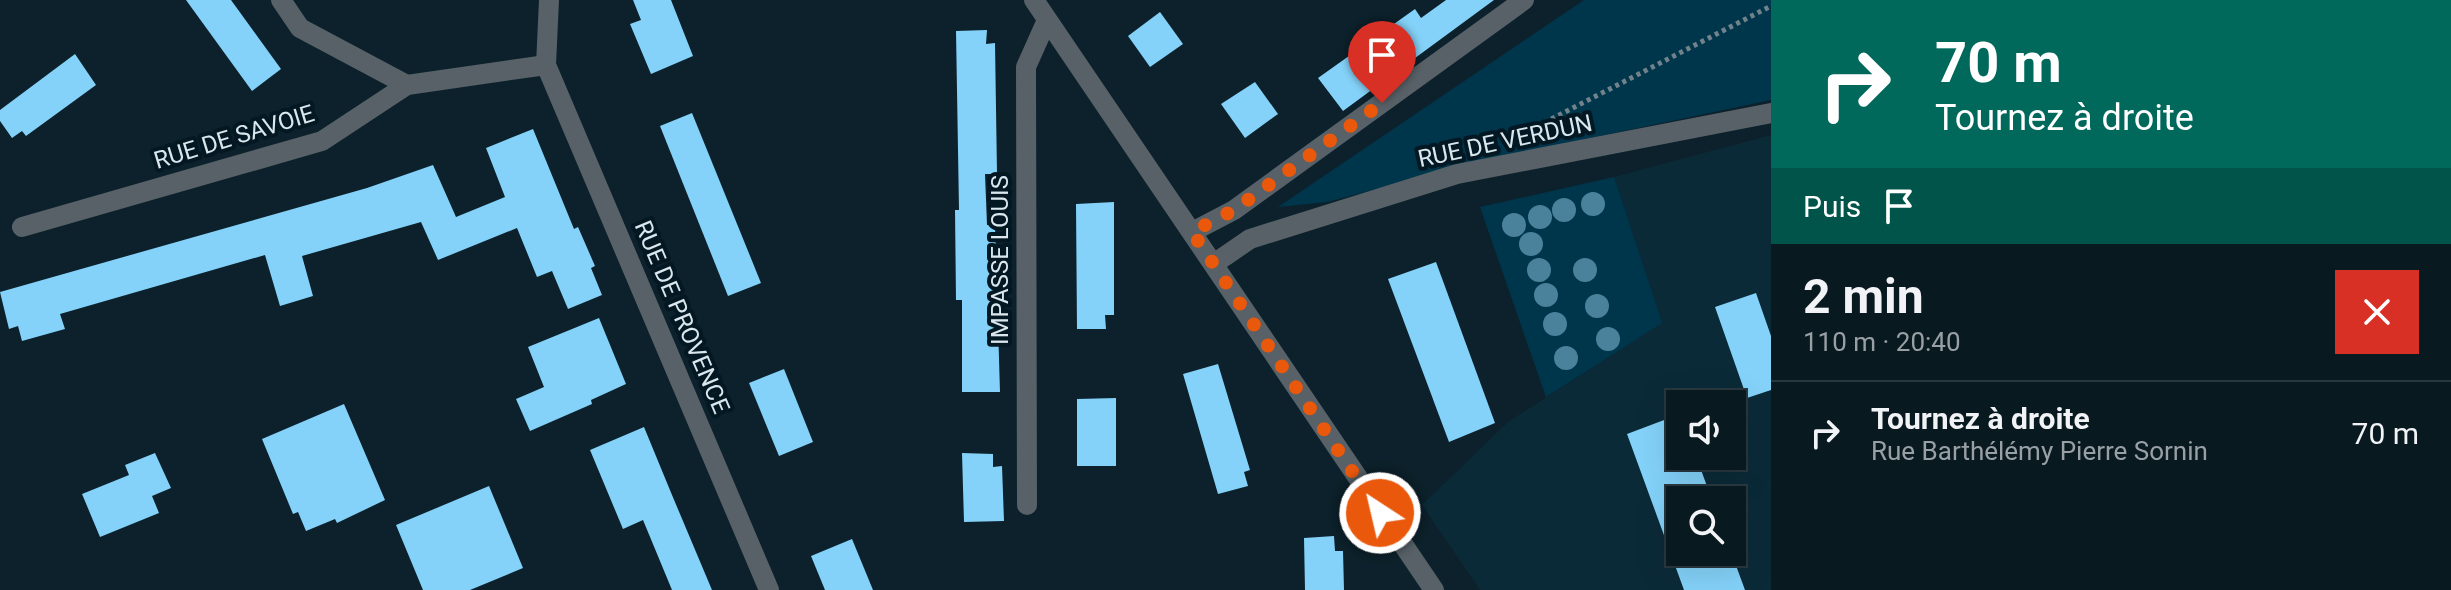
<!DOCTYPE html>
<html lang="fr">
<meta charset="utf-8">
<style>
:root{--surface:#091920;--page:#17262d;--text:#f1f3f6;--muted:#99a0a5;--line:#29383e}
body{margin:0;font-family:Roboto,sans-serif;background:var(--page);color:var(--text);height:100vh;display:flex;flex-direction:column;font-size:30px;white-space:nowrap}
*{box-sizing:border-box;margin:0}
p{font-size:26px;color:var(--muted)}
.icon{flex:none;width:44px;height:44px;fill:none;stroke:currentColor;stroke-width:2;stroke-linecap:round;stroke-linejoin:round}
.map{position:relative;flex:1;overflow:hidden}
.side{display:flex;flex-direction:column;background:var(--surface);width:680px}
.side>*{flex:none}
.hud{background:#00695c;color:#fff;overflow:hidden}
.fabs{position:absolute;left:1666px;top:390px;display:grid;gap:16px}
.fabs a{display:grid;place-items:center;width:80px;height:80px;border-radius:0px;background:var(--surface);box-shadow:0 8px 32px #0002,0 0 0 2px var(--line);font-size:40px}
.pin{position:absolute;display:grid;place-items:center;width:68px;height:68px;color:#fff;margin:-82px -34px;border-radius:50% 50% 50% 0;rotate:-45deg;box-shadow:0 0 8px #0007}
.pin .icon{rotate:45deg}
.me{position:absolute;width:88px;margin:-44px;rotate:325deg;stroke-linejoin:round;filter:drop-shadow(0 0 6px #0008)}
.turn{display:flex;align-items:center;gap:28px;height:168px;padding:0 32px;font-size:36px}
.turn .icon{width:104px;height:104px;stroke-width:2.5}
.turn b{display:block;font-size:56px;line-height:68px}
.then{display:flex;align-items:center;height:76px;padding:0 32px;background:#0003;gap:16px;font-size:30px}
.round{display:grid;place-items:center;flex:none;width:84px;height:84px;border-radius:0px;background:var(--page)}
.head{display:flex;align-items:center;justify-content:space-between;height:136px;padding:0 32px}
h1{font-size:48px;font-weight:700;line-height:60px}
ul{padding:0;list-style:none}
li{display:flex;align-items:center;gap:24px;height:104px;padding:0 32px;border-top:2px solid var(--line)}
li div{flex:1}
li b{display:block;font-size:30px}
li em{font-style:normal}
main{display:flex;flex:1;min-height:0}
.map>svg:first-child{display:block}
.built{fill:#0b2a38;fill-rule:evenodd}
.green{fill:#00364c}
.building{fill:#84d2f9}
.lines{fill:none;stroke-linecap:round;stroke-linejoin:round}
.path{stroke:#71828a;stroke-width:5;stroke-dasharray:4 4;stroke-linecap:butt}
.street{stroke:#576167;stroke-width:20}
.tree{fill:#4a829c}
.route{stroke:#ea580c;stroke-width:14;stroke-dasharray:0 25.2}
.labels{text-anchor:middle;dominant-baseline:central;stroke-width:8;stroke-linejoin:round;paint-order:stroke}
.street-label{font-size:24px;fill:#dae7ee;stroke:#031822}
</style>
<main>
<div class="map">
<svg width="1771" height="590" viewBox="0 0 1771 590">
<rect width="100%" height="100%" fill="#0c212b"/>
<path class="built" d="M1771 135V590H1480L1422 505 1508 422 1661 323 1614 177ZM1680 404H1732V456H1680ZM1680 500H1732V552H1680Z"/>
<g class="green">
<polygon points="1584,0 1771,0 1771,100 1491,159 1327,202 1278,207"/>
<polygon points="1614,177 1662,323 1546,397 1480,207"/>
</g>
<g class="building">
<polygon points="186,0 231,0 281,69 252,91"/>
<polygon points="633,0 671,0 693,56 651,74 630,24 641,20"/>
<polygon points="1446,0 1494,0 1343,111 1318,78 1415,9 1421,18"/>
<polygon points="1160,12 1183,44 1150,67 1128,36"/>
<polygon points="987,30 986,44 995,43 997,174 985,174 987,225 995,225 1000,392 962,392 962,300 956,300 955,210 959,210 956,31"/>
<polygon points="75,54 96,85 26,136 22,131 12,138 0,121 0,110"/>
<polygon points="1255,82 1278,114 1245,138 1221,104"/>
<polygon points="692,113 761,283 728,296 660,126"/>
<polygon points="533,129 574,229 578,227 595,266 591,268 602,295 568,309 552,271 537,277 517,228 438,260 421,222 302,256 313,296 280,306 265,255 60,314 65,329 22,341 18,326 9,329 0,292 367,188 433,165 456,217 505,197 486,148"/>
<polygon points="1114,202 1114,315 1105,315 1106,329 1077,329 1076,204"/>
<polygon points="1436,262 1495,423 1449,442 1388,279"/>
<polygon points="1756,293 1771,336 1771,390 1747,398 1715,307"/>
<polygon points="599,318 626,384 591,400 592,404 530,431 516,399 544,387 528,347"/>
<polygon points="1218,364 1250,470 1244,472 1248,486 1218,494 1183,374"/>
<polygon points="784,369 813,442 779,456 749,383"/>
<polygon points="1116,398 1116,466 1077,466 1077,399"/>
<polygon points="344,404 385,500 337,523 335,519 306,531 298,512 293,514 262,439"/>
<polygon points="1680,414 1680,456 1696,456 1712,500 1680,500 1680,552 1731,552 1745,590 1684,590 1627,434"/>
<polygon points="644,427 672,495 712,590 672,590 643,520 623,529 590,450"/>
<polygon points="155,453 171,488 152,496 159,513 100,537 82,494 129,475 125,465"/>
<polygon points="962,453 993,454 993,467 1002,466 1004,521 964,522"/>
<polygon points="489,486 523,568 470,590 423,590 396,525"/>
<polygon points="1334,536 1335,551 1343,551 1344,590 1305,590 1304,538"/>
<polygon points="852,539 873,590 825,590 811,556"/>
</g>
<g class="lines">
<polyline class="path" points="1530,130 1771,6"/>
<g class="street">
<polyline points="281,0 300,28 407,85"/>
<polyline points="549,0 546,65 769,590"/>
<polyline points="1034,0 1434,590"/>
<polyline points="22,227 322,141 407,85 546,65"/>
<polyline points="1192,232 1234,210 1524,0"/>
<polyline points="1215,263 1250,239 1457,174 1771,113"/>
<polyline points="1027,505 1026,67 1047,20"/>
</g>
</g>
<g class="tree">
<circle cx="1593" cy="204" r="12"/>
<circle cx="1564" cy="210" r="12"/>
<circle cx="1540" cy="217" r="12"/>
<circle cx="1514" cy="225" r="12"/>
<circle cx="1531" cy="244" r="12"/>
<circle cx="1539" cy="270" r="12"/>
<circle cx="1585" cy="270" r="12"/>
<circle cx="1546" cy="295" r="12"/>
<circle cx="1597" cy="306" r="12"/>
<circle cx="1555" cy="324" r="12"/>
<circle cx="1608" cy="339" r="12"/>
<circle cx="1566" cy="358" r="12"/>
</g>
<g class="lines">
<polyline class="route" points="1380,513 1192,232 1234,210 1382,103"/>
</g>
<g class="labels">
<g class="street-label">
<text transform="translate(234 137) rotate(-17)">RUE DE SAVOIE</text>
<text transform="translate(1505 141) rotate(-12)">RUE DE VERDUN</text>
<text transform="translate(1000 260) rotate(-90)">IMPASSE LOUIS</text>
<text transform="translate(682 317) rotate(67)">RUE DE PROVENCE</text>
</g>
</g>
</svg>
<div class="fabs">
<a><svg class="icon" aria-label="sound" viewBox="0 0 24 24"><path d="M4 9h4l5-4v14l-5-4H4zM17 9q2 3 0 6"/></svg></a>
<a><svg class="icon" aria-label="search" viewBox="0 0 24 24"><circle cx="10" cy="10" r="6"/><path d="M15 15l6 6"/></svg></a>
</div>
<div class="pin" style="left:1382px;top:103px;background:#d93025"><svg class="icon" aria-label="arrive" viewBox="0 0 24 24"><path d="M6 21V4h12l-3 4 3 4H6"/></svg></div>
<svg class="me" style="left:1380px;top:513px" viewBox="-20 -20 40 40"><circle r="17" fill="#ea580c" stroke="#fff" stroke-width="3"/><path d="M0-11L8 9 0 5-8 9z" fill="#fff"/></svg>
</div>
<section class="side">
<div class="hud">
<div class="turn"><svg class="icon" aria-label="right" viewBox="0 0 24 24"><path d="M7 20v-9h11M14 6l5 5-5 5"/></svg><div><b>70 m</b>Tournez à droite</div></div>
<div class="then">Puis<svg class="icon" aria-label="arrive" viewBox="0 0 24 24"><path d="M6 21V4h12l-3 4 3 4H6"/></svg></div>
</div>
<div class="head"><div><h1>2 min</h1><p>110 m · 20:40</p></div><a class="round" style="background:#d93025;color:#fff"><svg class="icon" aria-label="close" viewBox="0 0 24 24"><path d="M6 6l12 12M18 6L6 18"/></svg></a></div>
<ul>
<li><svg class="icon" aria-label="right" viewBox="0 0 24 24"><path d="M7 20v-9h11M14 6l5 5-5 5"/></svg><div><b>Tournez à droite</b><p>Rue Barthélémy Pierre Sornin</p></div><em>70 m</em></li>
</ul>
</section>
</main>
